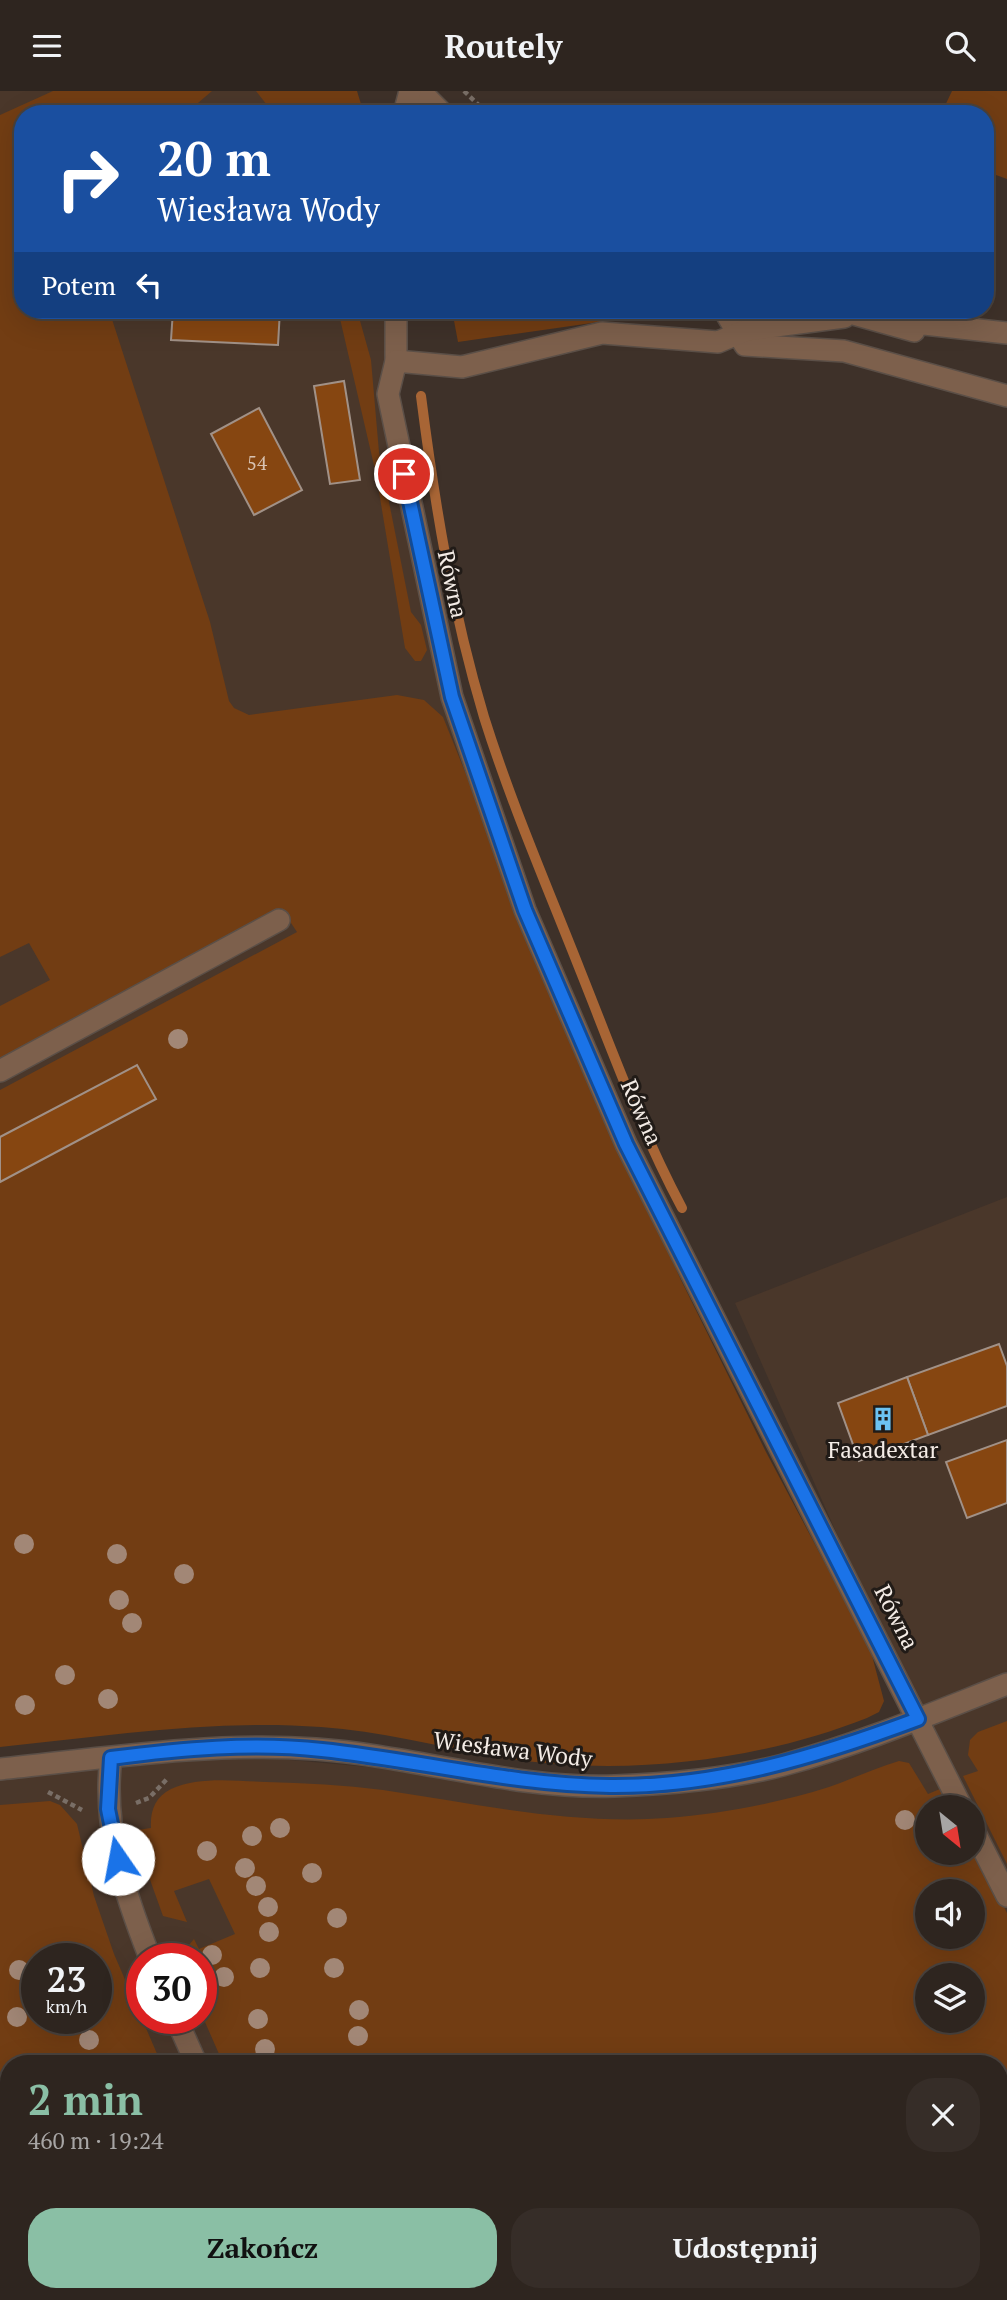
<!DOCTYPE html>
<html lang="pl">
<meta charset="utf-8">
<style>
:root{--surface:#2e251f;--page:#362d28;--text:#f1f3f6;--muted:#a7a5a4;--line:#49423d;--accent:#8abfa5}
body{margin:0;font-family:"PT Serif",serif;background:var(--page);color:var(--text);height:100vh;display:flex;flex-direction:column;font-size:26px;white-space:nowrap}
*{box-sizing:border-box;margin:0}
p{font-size:23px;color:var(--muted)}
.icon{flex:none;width:38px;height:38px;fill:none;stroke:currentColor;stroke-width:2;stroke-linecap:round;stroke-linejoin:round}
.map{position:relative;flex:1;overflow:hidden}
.side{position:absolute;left:0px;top:1964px;width:1008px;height:247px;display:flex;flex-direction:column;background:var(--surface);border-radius:28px 28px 0 0;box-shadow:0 7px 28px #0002,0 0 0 2px var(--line)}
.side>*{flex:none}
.guide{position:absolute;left:14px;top:14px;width:980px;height:214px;border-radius:28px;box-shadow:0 7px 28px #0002,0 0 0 2px var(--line);background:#1a4fa0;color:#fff;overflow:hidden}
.needle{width:46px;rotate:150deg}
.fabs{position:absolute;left:915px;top:1704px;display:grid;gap:14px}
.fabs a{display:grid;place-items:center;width:70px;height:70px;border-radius:50%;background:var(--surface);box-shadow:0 7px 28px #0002,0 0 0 2px var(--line);font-size:35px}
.speed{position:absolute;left:21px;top:1852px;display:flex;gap:14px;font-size:35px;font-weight:700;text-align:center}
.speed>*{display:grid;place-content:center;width:91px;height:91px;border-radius:50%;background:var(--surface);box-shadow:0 7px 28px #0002,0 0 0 2px var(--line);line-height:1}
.speed small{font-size:18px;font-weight:400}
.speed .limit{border:10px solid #d22;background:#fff;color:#111}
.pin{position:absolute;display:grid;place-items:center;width:60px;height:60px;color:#fff;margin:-30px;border:4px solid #fff;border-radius:50%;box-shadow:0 2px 7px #0007}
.me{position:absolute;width:77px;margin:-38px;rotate:348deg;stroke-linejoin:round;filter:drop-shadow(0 0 5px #0008)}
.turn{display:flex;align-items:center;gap:24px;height:147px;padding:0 28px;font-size:32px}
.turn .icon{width:91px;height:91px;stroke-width:2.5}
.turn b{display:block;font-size:49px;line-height:60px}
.then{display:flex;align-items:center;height:66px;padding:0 28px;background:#0003;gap:14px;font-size:26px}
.round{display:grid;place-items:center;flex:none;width:74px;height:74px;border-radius:28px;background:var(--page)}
.headline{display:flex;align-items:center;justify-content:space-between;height:119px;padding:0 28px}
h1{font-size:42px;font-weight:800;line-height:52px;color:var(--accent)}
.cta{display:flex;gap:14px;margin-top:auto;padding:14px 28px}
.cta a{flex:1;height:80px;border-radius:28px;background:var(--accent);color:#111;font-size:28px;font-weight:800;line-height:80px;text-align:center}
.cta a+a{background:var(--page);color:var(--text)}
header{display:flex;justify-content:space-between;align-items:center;height:91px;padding:0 28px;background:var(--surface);font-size:32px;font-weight:800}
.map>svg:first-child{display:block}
.built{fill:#4a372a;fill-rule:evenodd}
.green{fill:#723d13;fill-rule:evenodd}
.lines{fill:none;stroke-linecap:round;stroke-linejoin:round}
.stream{stroke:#a86535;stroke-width:10}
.building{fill:#864611;stroke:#a19187;stroke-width:2}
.minor-casing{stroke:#5b4f47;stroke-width:24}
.path{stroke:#796e66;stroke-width:4.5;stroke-dasharray:5 3.5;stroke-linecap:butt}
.minor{stroke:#7d604c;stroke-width:21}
.tree{fill:#a28776}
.route-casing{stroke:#114b97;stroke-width:18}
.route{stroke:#1a73e8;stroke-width:12}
.labels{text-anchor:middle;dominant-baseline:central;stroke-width:6;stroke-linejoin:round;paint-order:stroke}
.number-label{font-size:19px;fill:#d8c2b1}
.street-label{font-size:23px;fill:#f4ece6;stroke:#211b17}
.poi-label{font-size:23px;fill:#f4ece6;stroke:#211b17}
</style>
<header><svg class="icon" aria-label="menu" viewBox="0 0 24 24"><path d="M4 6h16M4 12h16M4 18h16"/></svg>Routely<svg class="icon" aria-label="search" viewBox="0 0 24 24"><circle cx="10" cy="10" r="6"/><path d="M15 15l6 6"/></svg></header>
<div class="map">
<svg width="1007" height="2209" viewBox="0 0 1007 2209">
<rect width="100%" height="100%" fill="#3e3129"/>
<g class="built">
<polygon points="0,0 313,0 326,23 23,23 23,219 392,219 388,303 425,489 559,898 0,1151"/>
<path d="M1007 1106V1886L973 1801V1717H928L417 1972H9V2202H527L531 2209H0V1679L178 1659 569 1694 814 1664 918 1627 735 1212ZM37 1867H96V1927H37ZM142 1867H201V1927H142Z"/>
</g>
<g class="green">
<path d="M53 0H212L185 23H23V219H109L210 531 229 610 234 617 249 624 397 604 424 609 443 626 575 955 681 1189 766 1361 870 1557 884 1610 879 1621 867 1627C753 1672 614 1687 493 1665 436 1655 379 1640 321 1636 214 1628 106 1645 0 1656V999L297 841 281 817 0 969V915L50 889 29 852 0 866V24Z"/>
<polygon points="256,0 357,0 364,23 274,23"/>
<polygon points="952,0 1007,0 1007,88 985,80 985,23 941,23"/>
<polygon points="338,219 357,219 371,269 379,361 411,521 421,534 427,559 421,570 415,570 405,557 376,383"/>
<polygon points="452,219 694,219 694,229 664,225 627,227 458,251"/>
<polygon points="1007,1630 1007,1773 963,1685 978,1680 968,1664 970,1649 978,1641"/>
<path d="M899 1670 909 1672 928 1703 940 1698 954 1717H928V1762H973V1754L1007 1822V2126L999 2129V1972H223L201 1922V1867H178L194 1848 199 1858 235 1843 209 1788 174 1800 187 1831 163 1825 139 1758 137 1739 151 1737C150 1720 155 1706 171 1698 198 1685 237 1690 266 1691 305 1692 344 1694 383 1699 477 1713 571 1734 667 1727 721 1723 778 1712 829 1696 852 1688 875 1677 899 1670ZM928 1801H973V1846H928ZM928 1885H973V1930H928Z"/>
<path d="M50 1710 60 1714 77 1733 94 1805 114 1863 161 1972H9V2160L0 2163V1714ZM37 1867H96V1927H37Z"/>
<polygon points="101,2202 266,2202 270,2209 104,2209"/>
<polygon points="327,2202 375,2202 377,2209 331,2209"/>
<polygon points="408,2202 997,2202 998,2206 985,2209 457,2209 441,2206 412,2209"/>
</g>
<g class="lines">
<path class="stream" d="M421 305C435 415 452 519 484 626 511 712 547 795 580 879 612 959 641 1040 682 1117"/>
</g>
<g class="building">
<polygon points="173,219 280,219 278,254 171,249"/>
<polygon points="344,290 360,389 330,393 314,295"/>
<polygon points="259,317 302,399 254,424 211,343"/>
<polygon points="137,974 156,1008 0,1091 0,1046"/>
<polygon points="999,1253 1007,1275 1007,1315 928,1344 907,1286"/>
<polygon points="907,1286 928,1344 859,1370 838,1312"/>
<polygon points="1007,1349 1007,1412 967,1427 946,1371"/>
<polygon points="1007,2126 1007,2172 1006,2172 999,2154 999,2129"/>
</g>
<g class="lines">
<g class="minor-casing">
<g id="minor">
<polyline points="420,0 443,23"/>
<polyline points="404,23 410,0"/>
<polyline points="724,219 745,254 844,260 1007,305"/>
<polyline points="396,270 396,219"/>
<polyline points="0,980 279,829"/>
<path d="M111 1667C102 1737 125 1803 150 1867"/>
<path d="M0 1678C105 1667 211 1651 316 1658 416 1665 515 1699 615 1695 671 1693 729 1688 783 1674 860 1653 933 1622 1007 1593"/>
<polyline points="962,1717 626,1053 525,819 452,606 388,303 396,270 462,276 602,242 718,251 747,239 844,226 846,221 914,240 915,232 1007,242"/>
<polyline points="973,1738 1007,1805"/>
<polyline points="176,1927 196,1972"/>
<polyline points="300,2202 303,2209"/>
</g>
</g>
<g class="path">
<polyline points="464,0 488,23"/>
<polyline points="48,1701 82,1719"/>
<polyline points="136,1712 149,1707 167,1688"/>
<polyline points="136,1890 142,1905"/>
</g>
<use href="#minor" class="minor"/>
</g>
<g class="tree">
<circle cx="178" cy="948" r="10"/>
<circle cx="24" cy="1453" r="10"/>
<circle cx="117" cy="1463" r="10"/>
<circle cx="184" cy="1483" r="10"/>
<circle cx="119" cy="1509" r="10"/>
<circle cx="132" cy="1532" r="10"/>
<circle cx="65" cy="1584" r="10"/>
<circle cx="108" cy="1608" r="10"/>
<circle cx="25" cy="1614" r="10"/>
<circle cx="905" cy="1729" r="10"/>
<circle cx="280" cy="1737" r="10"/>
<circle cx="252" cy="1745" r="10"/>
<circle cx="207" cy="1760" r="10"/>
<circle cx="245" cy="1777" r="10"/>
<circle cx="312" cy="1782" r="10"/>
<circle cx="256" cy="1795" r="10"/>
<circle cx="268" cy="1816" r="10"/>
<circle cx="337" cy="1827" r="10"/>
<circle cx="269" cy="1841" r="10"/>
<circle cx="212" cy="1864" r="10"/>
<circle cx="260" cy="1877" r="10"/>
<circle cx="334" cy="1877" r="10"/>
<circle cx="19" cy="1879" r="10"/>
<circle cx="224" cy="1886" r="10"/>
<circle cx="359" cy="1919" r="10"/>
<circle cx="17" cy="1926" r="10"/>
<circle cx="258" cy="1928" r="10"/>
<circle cx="358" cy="1945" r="10"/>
<circle cx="89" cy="1949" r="10"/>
<circle cx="265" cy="1958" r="10"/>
</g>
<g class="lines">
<g class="route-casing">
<path id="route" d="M118 1768 108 1718 111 1667C180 1658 252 1651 322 1659 418 1669 513 1694 610 1695 718 1696 819 1665 918 1628L626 1053 525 819 452 606 404 383"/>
</g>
<use href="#route" class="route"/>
</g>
<defs>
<g id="building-bare" transform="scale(1.89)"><path d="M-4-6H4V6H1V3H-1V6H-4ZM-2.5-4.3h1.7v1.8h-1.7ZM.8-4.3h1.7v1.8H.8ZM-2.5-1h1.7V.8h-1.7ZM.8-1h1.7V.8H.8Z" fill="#6cc3f2" stroke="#211b17" stroke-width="2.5" paint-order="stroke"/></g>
</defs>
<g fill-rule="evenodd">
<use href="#building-bare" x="883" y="1328"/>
</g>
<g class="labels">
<g class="number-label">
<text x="257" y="371">54</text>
</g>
<g class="street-label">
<text transform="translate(453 493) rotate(78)">Równa</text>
<text transform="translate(642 1021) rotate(66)">Równa</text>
<text transform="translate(897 1526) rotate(63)">Równa</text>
<text transform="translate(513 1658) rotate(7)">Wiesława Wody</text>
</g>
<g class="poi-label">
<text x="883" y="1358">Fasadextar</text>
</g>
</g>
</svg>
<div class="fabs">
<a><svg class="needle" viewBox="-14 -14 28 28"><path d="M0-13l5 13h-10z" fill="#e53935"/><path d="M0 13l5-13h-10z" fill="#a7a5a4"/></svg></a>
<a><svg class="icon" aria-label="sound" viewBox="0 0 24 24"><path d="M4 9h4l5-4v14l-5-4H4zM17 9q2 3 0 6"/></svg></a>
<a><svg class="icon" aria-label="layers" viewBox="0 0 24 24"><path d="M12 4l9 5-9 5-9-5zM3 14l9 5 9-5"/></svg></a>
</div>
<div class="speed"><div>23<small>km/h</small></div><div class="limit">30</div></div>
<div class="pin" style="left:404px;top:383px;background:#d93025"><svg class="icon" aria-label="arrive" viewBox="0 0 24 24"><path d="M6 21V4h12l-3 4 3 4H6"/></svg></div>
<svg class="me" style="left:118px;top:1768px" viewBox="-20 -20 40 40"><circle r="19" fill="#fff"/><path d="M0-13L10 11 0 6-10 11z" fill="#1a73e8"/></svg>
<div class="guide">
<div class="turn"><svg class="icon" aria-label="right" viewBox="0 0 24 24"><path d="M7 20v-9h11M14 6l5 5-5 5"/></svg><div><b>20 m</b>Wiesława Wody</div></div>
<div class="then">Potem<svg class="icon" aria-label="left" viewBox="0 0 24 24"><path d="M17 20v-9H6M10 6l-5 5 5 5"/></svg></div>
</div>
<section class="side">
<div class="headline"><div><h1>2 min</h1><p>460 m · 19:24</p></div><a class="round"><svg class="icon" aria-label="close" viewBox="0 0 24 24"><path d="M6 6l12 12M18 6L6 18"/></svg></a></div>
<div class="cta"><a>Zakończ</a><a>Udostępnij</a></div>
</section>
</div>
